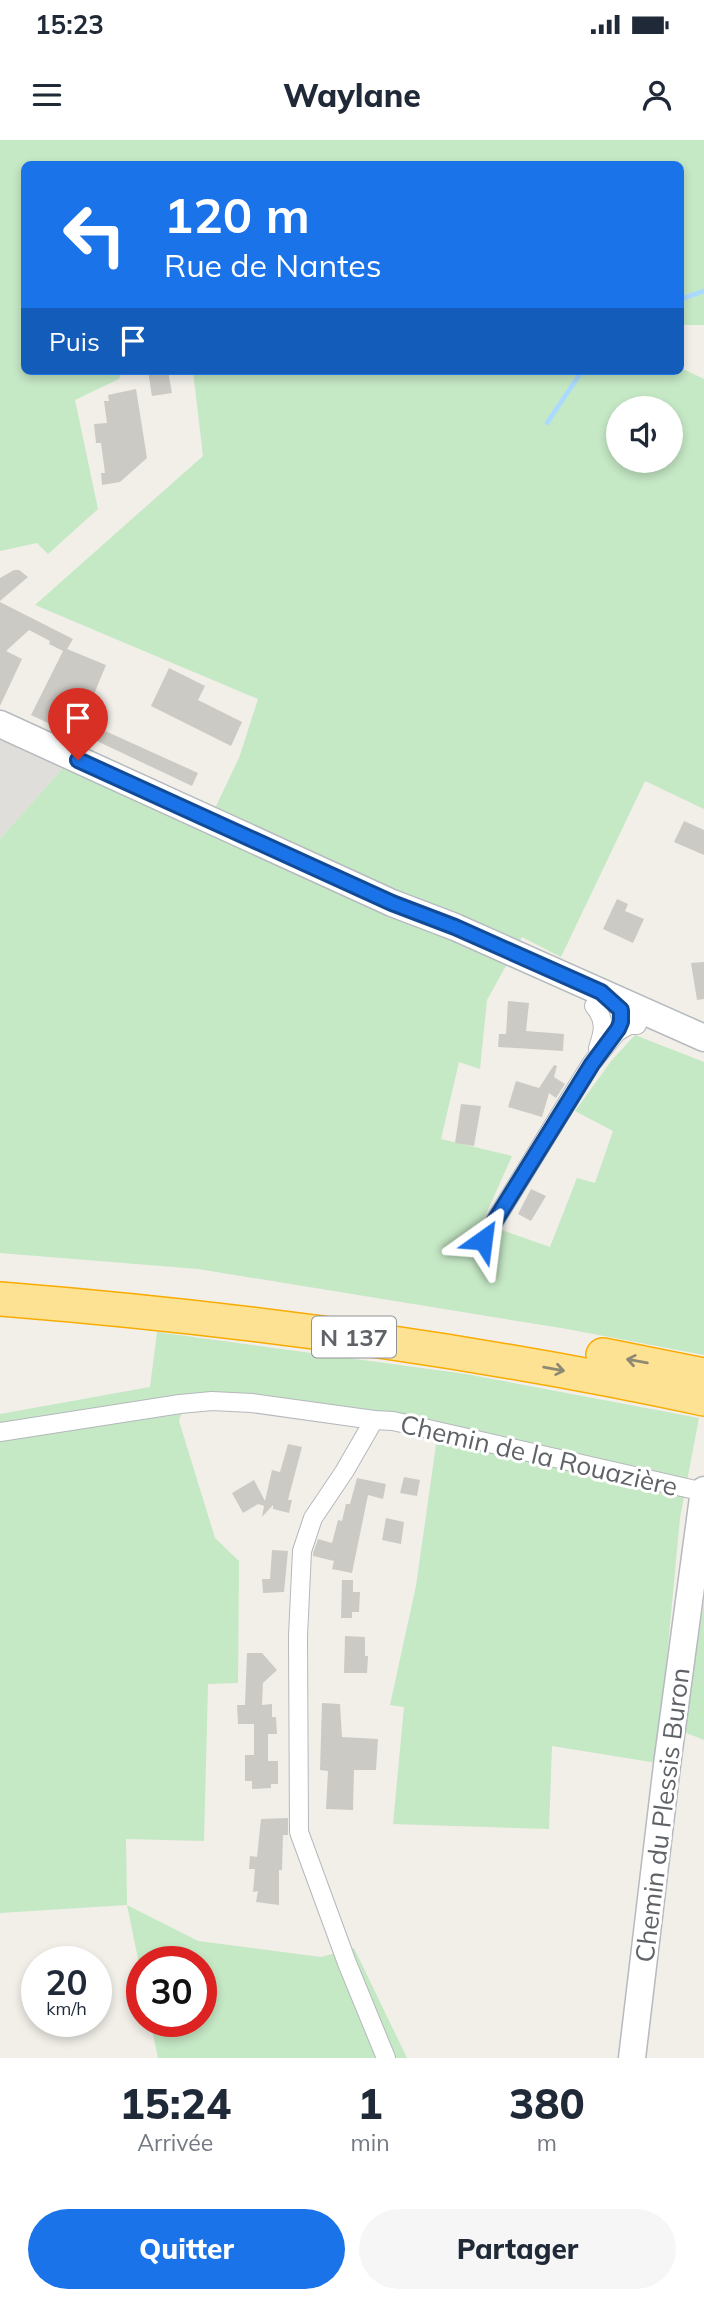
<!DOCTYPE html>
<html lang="fr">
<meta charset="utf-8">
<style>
:root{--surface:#fff;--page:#f6f6f7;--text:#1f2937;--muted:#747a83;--accent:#1a73e8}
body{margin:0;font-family:Mulish,sans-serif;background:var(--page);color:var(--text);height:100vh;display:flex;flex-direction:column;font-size:26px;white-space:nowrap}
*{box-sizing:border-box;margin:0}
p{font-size:23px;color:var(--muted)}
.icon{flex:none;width:38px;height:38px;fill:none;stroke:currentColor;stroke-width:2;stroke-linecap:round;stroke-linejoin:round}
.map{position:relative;height:1918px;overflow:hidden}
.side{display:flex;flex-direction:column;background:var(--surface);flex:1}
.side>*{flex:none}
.guide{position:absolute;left:21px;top:21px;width:663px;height:214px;border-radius:10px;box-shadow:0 4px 10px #0003;background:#1a73e8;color:#fff;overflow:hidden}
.buttons{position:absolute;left:606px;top:256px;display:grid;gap:14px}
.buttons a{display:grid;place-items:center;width:77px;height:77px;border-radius:50%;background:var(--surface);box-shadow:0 4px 10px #0003;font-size:35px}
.speed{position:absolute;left:21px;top:1806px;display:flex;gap:14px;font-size:35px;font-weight:700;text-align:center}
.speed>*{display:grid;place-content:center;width:91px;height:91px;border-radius:50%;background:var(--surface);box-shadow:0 4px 10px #0003;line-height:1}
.speed small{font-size:18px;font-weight:400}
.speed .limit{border:10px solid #d22;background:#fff;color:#111}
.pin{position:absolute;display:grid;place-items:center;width:60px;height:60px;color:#fff;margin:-72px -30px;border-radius:50% 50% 50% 0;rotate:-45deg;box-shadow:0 0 7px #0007}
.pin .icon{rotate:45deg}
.me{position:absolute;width:77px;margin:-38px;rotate:31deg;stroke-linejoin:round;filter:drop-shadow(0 0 5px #0008)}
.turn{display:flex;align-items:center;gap:24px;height:147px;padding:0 28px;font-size:32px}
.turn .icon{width:91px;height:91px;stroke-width:2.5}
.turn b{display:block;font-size:49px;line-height:60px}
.then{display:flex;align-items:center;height:66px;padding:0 28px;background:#0003;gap:14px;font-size:26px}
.eta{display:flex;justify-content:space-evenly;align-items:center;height:119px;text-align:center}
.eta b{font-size:42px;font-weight:800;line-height:49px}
.primary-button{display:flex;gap:14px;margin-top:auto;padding:14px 28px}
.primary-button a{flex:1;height:80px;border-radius:42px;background:var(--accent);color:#fff;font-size:28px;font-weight:800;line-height:80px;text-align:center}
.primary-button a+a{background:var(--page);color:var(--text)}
.status{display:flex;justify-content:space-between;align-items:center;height:49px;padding:0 35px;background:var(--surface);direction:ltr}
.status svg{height:19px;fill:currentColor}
header{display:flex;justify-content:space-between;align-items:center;height:91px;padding:0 28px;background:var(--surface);font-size:32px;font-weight:800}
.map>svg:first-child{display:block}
.industrial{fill:#e0deda}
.green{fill:#c5e8c5;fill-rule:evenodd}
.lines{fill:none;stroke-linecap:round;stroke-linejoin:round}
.stream{stroke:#aadaff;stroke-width:4.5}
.building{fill:#cccac5}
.street-casing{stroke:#b5b8bc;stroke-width:20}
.secondary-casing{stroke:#b6babf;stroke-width:29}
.highway-casing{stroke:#f9ab00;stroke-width:36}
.street{stroke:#fff;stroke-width:18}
.secondary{stroke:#fff;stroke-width:26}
.highway{stroke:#fde293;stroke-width:33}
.oneway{stroke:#8e8975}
.route-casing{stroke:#114b97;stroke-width:18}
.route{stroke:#1a73e8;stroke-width:12}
.labels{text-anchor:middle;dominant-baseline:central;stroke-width:6;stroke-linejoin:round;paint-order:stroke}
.shield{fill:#fff;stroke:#8f9295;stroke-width:2}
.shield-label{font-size:24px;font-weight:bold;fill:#5f6368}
.street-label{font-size:26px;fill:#5f6368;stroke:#fff}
</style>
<div class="status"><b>15:23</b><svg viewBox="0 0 49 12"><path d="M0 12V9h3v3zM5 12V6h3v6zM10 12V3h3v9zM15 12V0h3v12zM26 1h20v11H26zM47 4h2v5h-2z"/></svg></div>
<header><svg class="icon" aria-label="menu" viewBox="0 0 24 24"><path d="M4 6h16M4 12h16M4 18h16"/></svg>Waylane<svg class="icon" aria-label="person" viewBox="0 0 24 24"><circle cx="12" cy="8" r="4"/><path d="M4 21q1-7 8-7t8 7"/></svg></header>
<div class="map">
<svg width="704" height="1918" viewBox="0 0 704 1918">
<rect width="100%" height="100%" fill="#f1efe8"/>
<polygon class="industrial" points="0,600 63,628 0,699"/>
<g class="green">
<polygon points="0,0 704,0 704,185 681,185 681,24 24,24 24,231 122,231 119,239 75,260 98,369 48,414 37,403 0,411"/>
<path d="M681 228 704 239V669L645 641 561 817 522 797 487 860 480 929 459 922 441 999 512 1016 482 1083 550 1107 577 1038 595 1043 613 991 575 971 612 920 635 895 704 922V1215L567 1189 198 1129 0 1113V699L63 628 205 689 239 618 258 559 35 465 203 316 193 231H681ZM618 268H670V320H618Z"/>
<polygon points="157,1192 466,1234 699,1278 680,1378 657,1623 552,1606 549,1689 393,1684 404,1567 390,1565 416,1446 439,1284 273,1257 188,1254 179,1281 215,1398 239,1421 238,1543 208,1544 204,1701 126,1699 127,1765 198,1801 321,1817 354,1808 407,1918 158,1918 150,1881 201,1881 201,1822 142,1822 142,1838 127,1765 0,1773 0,1274 150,1247"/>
<polygon points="704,1462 704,1600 684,1592"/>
</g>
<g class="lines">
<g class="stream">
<polyline points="681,159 704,151"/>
<polyline points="547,283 582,231"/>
</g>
</g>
<g class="building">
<polygon points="148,231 168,231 172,253 152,256"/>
<polygon points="136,249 147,318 120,342 102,345 101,333 105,333 101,303 96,303 94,284 107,283 104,261 109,261 108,255"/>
<polygon points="14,430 19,430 28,437 0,461 0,438"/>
<polygon points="0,462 73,499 67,509 106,525 83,581 198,633 192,646 82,594 80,598 31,575 63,511 49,504 50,501 29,490 6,511 22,519 0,566"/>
<polygon points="169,528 205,546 198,560 242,582 231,606 151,566"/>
<polygon points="684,681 704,690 704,715 674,702"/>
<polygon points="617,759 628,764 625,771 644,779 633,803 603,789"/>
<polygon points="704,822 704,859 697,860 691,823"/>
<polygon points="508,861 529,863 526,891 564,894 563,911 498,907 499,894 506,894"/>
<polygon points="554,925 557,926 554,937 565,944 556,958 549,953 542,977 508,967 516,941 539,948"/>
<polygon points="461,964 481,966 474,1006 455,1003"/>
<polygon points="531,1049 546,1056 531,1081 518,1074"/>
<polygon points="288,1304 302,1307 288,1360 292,1360 289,1373 273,1369 273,1365 262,1377 264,1366 258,1364 243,1373 232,1353 254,1340 265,1361 272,1330 280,1332"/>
<polygon points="404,1337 420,1340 417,1356 400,1353"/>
<polygon points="357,1338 386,1344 383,1359 368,1355 352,1433 332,1429 334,1421 313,1416 313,1413 318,1399 332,1403 338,1380 342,1381 346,1364 350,1364"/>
<polygon points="386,1378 404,1382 401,1404 382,1400"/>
<polygon points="272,1410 288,1411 284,1452 263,1453 262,1439 270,1439"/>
<polygon points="342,1440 353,1440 353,1452 360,1452 359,1472 352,1472 352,1478 341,1478"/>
<polygon points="345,1496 365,1497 365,1516 368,1516 367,1533 344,1533"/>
<polygon points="247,1513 262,1513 277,1530 263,1543 262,1565 272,1564 272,1577 276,1577 277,1594 268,1594 268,1621 278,1621 278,1644 271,1644 271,1648 252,1649 252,1641 245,1641 245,1615 254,1615 254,1584 238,1584 237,1565 245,1565"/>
<polygon points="322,1563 340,1564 342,1597 378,1599 376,1630 354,1630 353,1670 326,1669 328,1631 320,1630"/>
<polygon points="288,1678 288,1695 283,1695 282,1730 279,1730 279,1765 256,1762 258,1751 253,1752 255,1729 249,1729 250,1716 257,1717 261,1679"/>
</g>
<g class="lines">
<g class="street-casing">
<g id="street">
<path d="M594 866C606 880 604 891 598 908"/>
<polyline points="483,1100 591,924 617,892 629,885 637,885"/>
<polyline points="374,1280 344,1332 313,1378 302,1411 298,1496 299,1692 347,1823 386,1918"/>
<polyline points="0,1292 180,1264 212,1261 252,1263 374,1280 393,1281 704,1352"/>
</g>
</g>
<g class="secondary-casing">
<g id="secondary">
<polyline points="0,584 392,763 455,787 704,898"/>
<polyline points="632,1918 667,1625 704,1350"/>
</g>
</g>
<g class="highway-casing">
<g id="highway">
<path d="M0 1159C237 1178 472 1209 704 1259"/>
<polyline points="603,1215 704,1235"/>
</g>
</g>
<use href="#street" class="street"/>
<use href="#secondary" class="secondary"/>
<use href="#highway" class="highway"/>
</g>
<defs><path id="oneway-shaft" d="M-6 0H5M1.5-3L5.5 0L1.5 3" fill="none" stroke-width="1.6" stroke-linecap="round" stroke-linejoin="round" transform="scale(1.75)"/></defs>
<g class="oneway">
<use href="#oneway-shaft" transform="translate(637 1221) rotate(-170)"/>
<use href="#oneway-shaft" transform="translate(554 1229) rotate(10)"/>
</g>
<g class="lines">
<g class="route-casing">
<polyline id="route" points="78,620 392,763 455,787 601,852 621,870 621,882 618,889 592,924 483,1100"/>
</g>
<use href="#route" class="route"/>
</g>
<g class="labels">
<rect class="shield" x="312" y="1176.5" width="84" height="41" rx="5"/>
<g class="shield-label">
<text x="354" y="1197">N 137</text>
</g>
<g class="street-label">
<text transform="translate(539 1315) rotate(13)">Chemin de la Rouazière</text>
<text transform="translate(662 1675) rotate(-83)">Chemin du Plessis Buron</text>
</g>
</g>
</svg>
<div class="buttons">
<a><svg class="icon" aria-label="sound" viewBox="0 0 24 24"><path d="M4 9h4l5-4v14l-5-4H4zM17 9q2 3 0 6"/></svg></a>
</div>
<div class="speed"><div>20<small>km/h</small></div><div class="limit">30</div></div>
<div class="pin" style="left:78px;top:620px;background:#d93025"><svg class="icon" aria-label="arrive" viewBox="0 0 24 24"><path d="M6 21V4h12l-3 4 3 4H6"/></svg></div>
<svg class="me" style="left:483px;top:1100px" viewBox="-20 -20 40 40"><path d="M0-17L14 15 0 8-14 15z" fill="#1a73e8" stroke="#fff" stroke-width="4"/></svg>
<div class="guide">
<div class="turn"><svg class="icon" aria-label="left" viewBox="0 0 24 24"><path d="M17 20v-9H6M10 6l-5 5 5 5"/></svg><div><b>120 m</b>Rue de Nantes</div></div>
<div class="then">Puis<svg class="icon" aria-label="arrive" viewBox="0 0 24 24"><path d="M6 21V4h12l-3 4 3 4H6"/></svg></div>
</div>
</div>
<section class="side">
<div class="eta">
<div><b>15:24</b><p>Arrivée</p></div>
<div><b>1</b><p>min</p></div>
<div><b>380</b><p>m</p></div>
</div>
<div class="primary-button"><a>Quitter</a><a>Partager</a></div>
</section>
